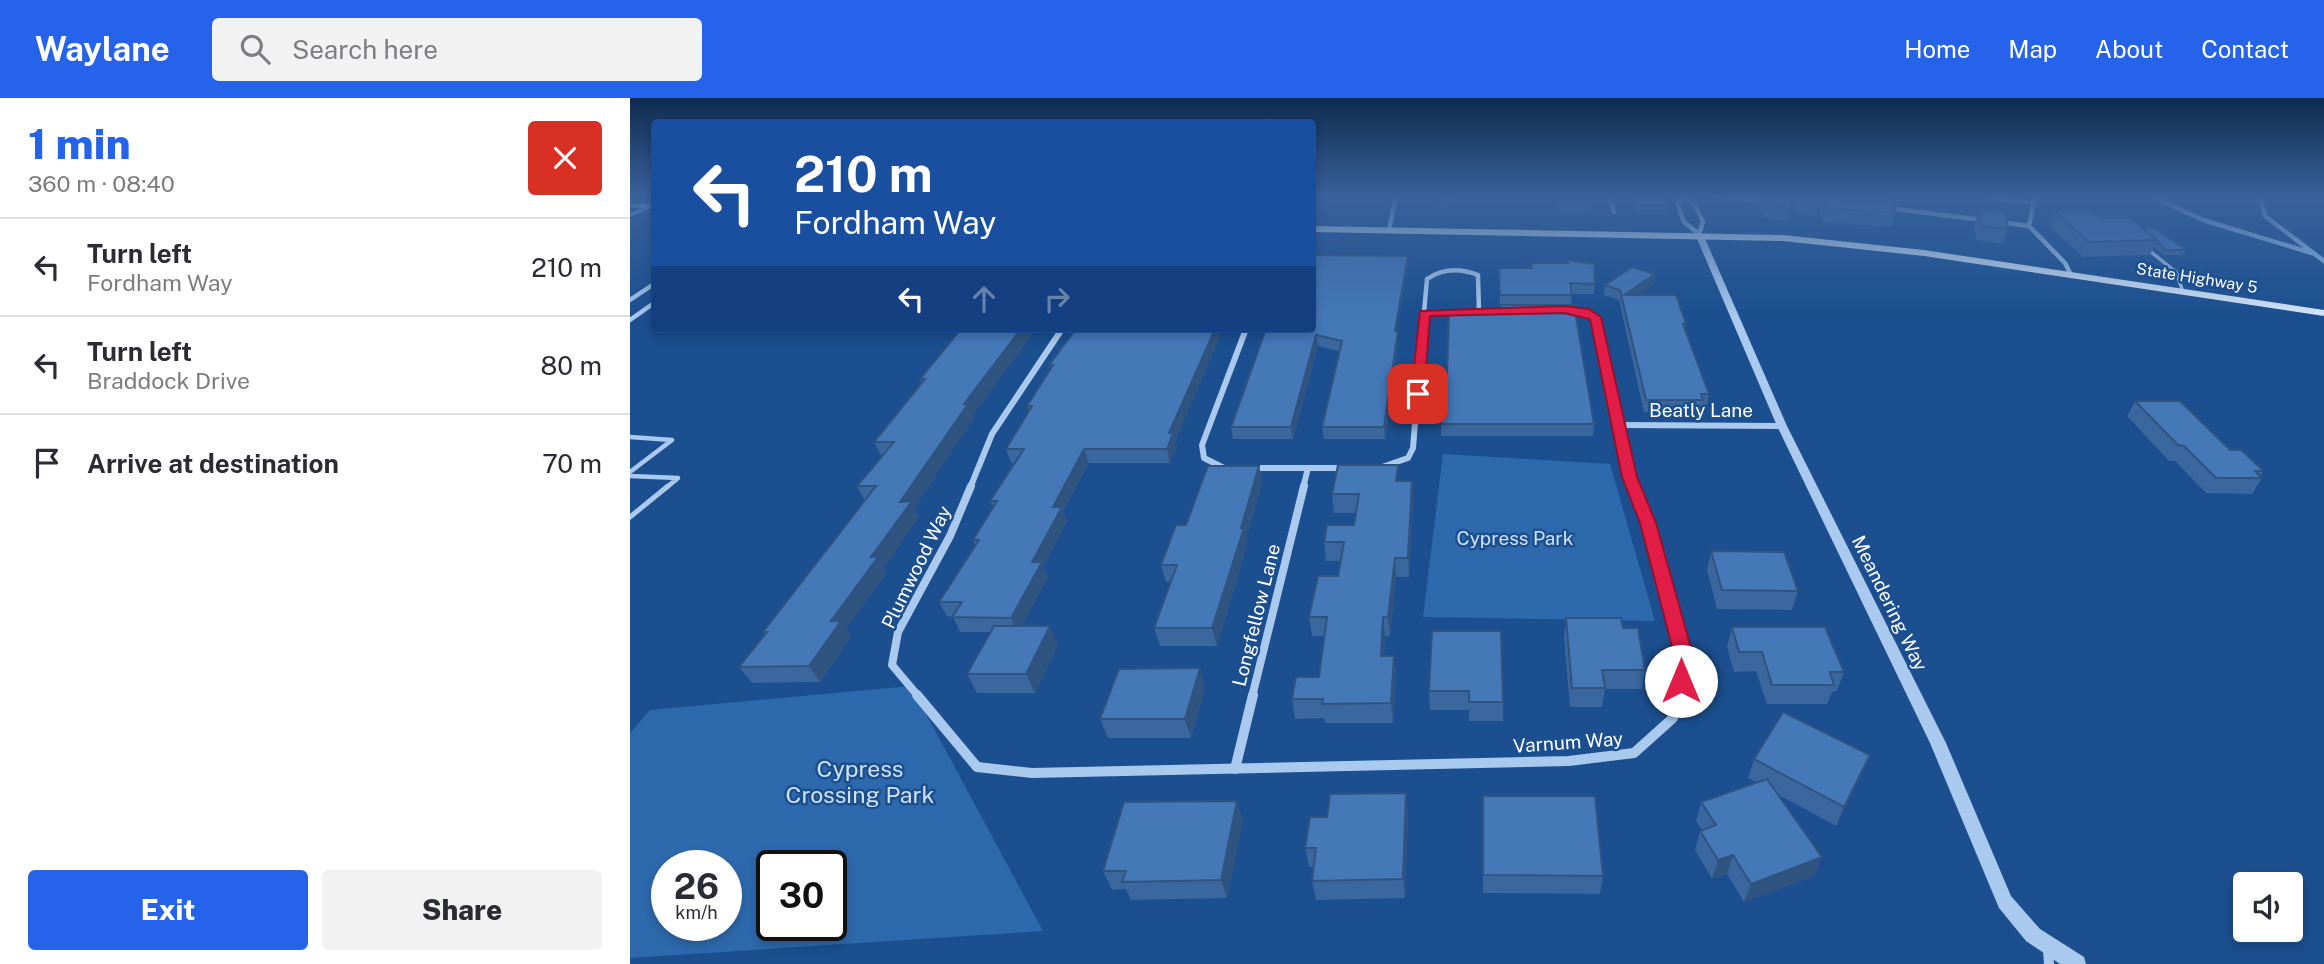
<!DOCTYPE html>
<meta charset="utf-8">
<style>
:root{--surface:#fff;--page:#f2f2f3;--text:#2b2b33;--muted:#7c7c81;--line:#e1e1e2;--accent:#2563eb}
body{margin:0;font-family:"Public Sans",sans-serif;background:var(--page);color:var(--text);height:100vh;display:flex;flex-direction:column;font-size:26px;white-space:nowrap}
*{box-sizing:border-box;margin:0}
p{font-size:23px;color:var(--muted)}
.icon{flex:none;width:38px;height:38px;fill:none;stroke:currentColor;stroke-width:2;stroke-linecap:round;stroke-linejoin:round}
.map{position:relative;flex:1;overflow:hidden}
.details{display:flex;flex-direction:column;background:var(--surface);width:630px}
.details>*{flex:none}
.top-card{position:absolute;left:21px;top:21px;width:665px;height:214px;border-radius:7px;box-shadow:0 4px 10px #0003;background:#1a4fa0;color:#fff;overflow:hidden}
.buttons{position:absolute;left:1603px;top:774px;display:grid;gap:14px}
.buttons a{display:grid;place-items:center;width:70px;height:70px;border-radius:7px;background:var(--surface);box-shadow:0 4px 10px #0003;font-size:35px}
.speed{position:absolute;left:21px;top:752px;display:flex;gap:14px;font-size:35px;font-weight:700;text-align:center}
.speed>*{display:grid;place-content:center;width:91px;height:91px;border-radius:50%;background:var(--surface);box-shadow:0 4px 10px #0003;line-height:1}
.speed small{font-size:18px;font-weight:400}
.speed .limit{border:4px solid #111;border-radius:10px;background:#fff;color:#111}
.pin{position:absolute;display:grid;place-items:center;width:60px;height:60px;color:#fff;margin:-30px;border-radius:14px;box-shadow:0 4px 10px #0006}
.me{position:absolute;width:77px;margin:-38px;rotate:0deg;stroke-linejoin:round;filter:drop-shadow(0 0 5px #0008)}
.turn{display:flex;align-items:center;gap:24px;height:147px;padding:0 28px;font-size:32px}
.turn .icon{width:91px;height:91px;stroke-width:2.5}
.turn b{display:block;font-size:49px;line-height:60px}
.lanes{display:flex;align-items:center;height:66px;padding:0 28px;background:#0003;justify-content:center;gap:35px;direction:ltr}
.lanes .off{opacity:.35}
.round{display:grid;place-items:center;flex:none;width:74px;height:74px;border-radius:7px;background:var(--page)}
.head{display:flex;align-items:center;justify-content:space-between;height:119px;padding:0 28px}
h1{font-size:42px;font-weight:800;line-height:52px;color:var(--accent)}
.action{display:flex;gap:14px;margin-top:auto;padding:14px 28px}
.action a{flex:1;height:80px;border-radius:7px;background:var(--accent);color:#fff;font-size:28px;font-weight:800;line-height:80px;text-align:center}
.action a+a{background:var(--page);color:var(--text)}
ul{padding:0;list-style:none}
li{display:flex;align-items:center;gap:21px;height:98px;padding:0 28px;border-top:2px solid var(--line)}
li div{flex:1}
li b{display:block;font-size:26px}
li em{font-style:normal}
header{display:flex;align-items:center;gap:42px;box-sizing:border-box;height:98px;padding:0 35px;background:var(--accent);color:#fff}
header strong{font-size:33px}
nav{display:flex;gap:38px;margin-inline-start:auto;font-size:24px}
.search{width:490px;height:63px;background:var(--page);display:flex;align-items:center;gap:18px;box-sizing:border-box;padding:0 24px;border-radius:7px;color:var(--muted);font-size:26px}
main{display:flex;flex:1;min-height:0}
.map>svg:first-child{display:block}
.green{fill:#2e69ad;fill-rule:evenodd}
.lines{fill:none;stroke-linecap:round;stroke-linejoin:round}
.stream{stroke:#9cc4f0;stroke-width:4.5}
.service-far2{stroke:#a9c9ee;stroke-width:3.5}
.service-far1{stroke:#a9c9ee;stroke-width:4.5}
.service{stroke:#a9c9ee;stroke-width:5}
.minor-far3{stroke:#a9c9ee;stroke-width:4.5}
.minor-far2{stroke:#a9c9ee;stroke-width:6}
.minor-far1{stroke:#a9c9ee;stroke-width:8}
.minor{stroke:#a9c9ee;stroke-width:10}
.tertiary{fill:#a9c9ee;fill-rule:evenodd}
.secondary{fill:#d6e6fa;fill-rule:evenodd}
.wall{fill:#3a679d}
.shaded-wall{fill:#305480}
.building{fill:#4478b7;stroke:#305480;stroke-width:2}
.route{fill:#e11d48;stroke:#92132f;stroke-width:2}
.labels{text-anchor:middle;dominant-baseline:central;stroke-width:5;stroke-linejoin:round;paint-order:stroke}
.far-street-label{font-size:16px;fill:#fff;stroke:#1b4f8f}
.street-label{font-size:19px;fill:#fff;stroke:#1b4f8f}
.park-label{font-size:19px;fill:#cfe3fa;stroke:#1b4f8f}
.near-park-label{font-size:23px;fill:#cfe3fa;stroke:#1b4f8f}
</style>
<header>
<strong>Waylane</strong>
<div class="search"><svg class="icon" aria-label="search" viewBox="0 0 24 24"><circle cx="10" cy="10" r="6"/><path d="M15 15l6 6"/></svg>Search here</div>
<nav><a>Home</a><a>Map</a><a>About</a><a>Contact</a></nav>
</header>
<main>
<section class="details">
<div class="head"><div><h1>1 min</h1><p>360 m · 08:40</p></div><a class="round" style="background:#d93025;color:#fff"><svg class="icon" aria-label="close" viewBox="0 0 24 24"><path d="M6 6l12 12M18 6L6 18"/></svg></a></div>
<ul>
<li><svg class="icon" aria-label="left" viewBox="0 0 24 24"><path d="M17 20v-9H6M10 6l-5 5 5 5"/></svg><div><b>Turn left</b><p>Fordham Way</p></div><em>210 m</em></li>
<li><svg class="icon" aria-label="left" viewBox="0 0 24 24"><path d="M17 20v-9H6M10 6l-5 5 5 5"/></svg><div><b>Turn left</b><p>Braddock Drive</p></div><em>80 m</em></li>
<li><svg class="icon" aria-label="arrive" viewBox="0 0 24 24"><path d="M6 21V4h12l-3 4 3 4H6"/></svg><div><b>Arrive at destination</b></div><em>70 m</em></li>
</ul>
<div class="action"><a>Exit</a><a>Share</a></div>
</section>
<div class="map">
<svg width="1694" height="866" viewBox="0 0 1694 866">
<rect width="100%" height="100%" fill="#1b4f8f"/>
<g class="green">
<polygon points="813,356 980,366 1025,523 793,519"/>
<path d="M281 588 413 833 0 860V635L20 612ZM37 768H96V828H37ZM142 768H201V828H142Z"/>
</g>
<g class="lines">
<g class="stream">
<polyline points="1521,98 1573,122 1682,155"/>
<polyline points="1630,98 1635,118 1694,163"/>
</g>
<g class="service-far2">
<polyline points="1346,98 1404,105"/>
<polyline points="0,117 19,109"/>
<polyline points="1516,150 1546,174 1553,194"/>
</g>
<g class="service-far1">
<polyline points="0,339 42,342 0,374"/>
<polyline points="0,378 48,380 36,390"/>
</g>
<polyline class="service" points="0,419 38,388"/>
<g class="minor-far3">
<polyline points="979,98 984,114"/>
<polyline points="1083,98 1137,102"/>
<polyline points="1405,98 1399,128 1435,165 1441,177"/>
<polygon points="1054,101 1064,105 1073,124 1069,136 1054,124 1047,105"/>
<polyline points="1257,110 1353,122"/>
<polyline points="1369,124 1399,128"/>
<polyline points="759,132 766,98"/>
<polyline points="0,202 24,186"/>
<polyline points="938,212 966,219 968,226"/>
<polyline points="794,215 828,215"/>
<polyline points="0,222 24,205"/>
<path d="M793 226 797 181C813 170 830 170 848 177L849 214"/>
</g>
<g class="minor-far2">
<polyline points="967,225 1004,390"/>
<polyline points="989,327 1152,328"/>
<polyline points="752,369 778,360 783,350 793,225"/>
<polyline points="594,370 574,360 572,347 616,231"/>
<polyline points="623,370 716,370"/>
<polyline points="340,390 362,336 432,231"/>
<polyline points="673,390 678,370"/>
</g>
<g class="minor-far1">
<polyline points="1004,388 1018,425 1055,564 1047,599"/>
<polyline points="289,599 262,567 268,534 320,438 341,388"/>
<polyline points="622,599 674,388"/>
</g>
<g class="minor">
<polyline points="287,597 347,669 402,675 939,663 1004,655 1043,620 1048,597"/>
<polyline points="605,671 623,597"/>
<polyline points="1418,852 1419,866"/>
</g>
<polygon class="tertiary" points="1066,134 1073,136 1157,328 1316,645 1381,798 1410,831 1454,859 1456,866 1430,866 1396,843 1369,810 1300,645 1147,328 1065,136"/>
<g class="secondary">
<polygon points="0,105 24,107 24,111 0,109"/>
<polygon points="682,128 1153,137 1294,152 1694,212 1694,218 1294,158 1153,143 682,134"/>
</g>
</g>
<g class="wall">
<polygon points="807,98 825,98 824,108 807,108"/>
<polygon points="927,98 961,98 961,115 930,115"/>
<polygon points="1001,98 1034,98 1037,107 1036,116 1006,116"/>
<polygon points="1129,98 1158,98 1161,107 1158,122 1134,120 1128,106"/>
<polygon points="1161,98 1188,98 1189,103 1186,118 1164,116 1163,108 1165,99"/>
<polygon points="1192,98 1216,98 1266,115 1262,129 1193,124 1189,110"/>
<polygon points="1349,111 1378,131 1373,146 1346,142 1344,126"/>
<polygon points="1425,113 1476,120 1512,130 1556,152 1554,157 1534,157 1524,149 1520,157 1453,159 1419,128"/>
<polygon points="778,158 778,168 767,233 768,244 755,341 694,341 692,329 709,253 688,248 663,341 603,341 601,329 636,231"/>
<polygon points="901,165 938,165 965,186 964,196 942,196 941,207 964,326 963,338 811,338 811,326 816,307 870,214 869,170 901,170"/>
<polygon points="1025,176 1024,186 1008,197 1056,226 1055,233 1079,296 1077,307 1072,307 1071,314 1014,314 989,202 974,197 975,187"/>
<polygon points="331,231 406,231 343,317 344,320 285,409 289,419 254,470 256,475 216,531 221,539 190,584 122,585 109,569 135,537 133,534 235,403 227,388 252,359 244,344 292,286 290,281"/>
<polygon points="446,231 593,231 545,343 547,349 540,365 459,365 433,413 437,423 413,468 418,479 391,528 428,547 405,595 347,595 337,576 360,534 330,534 323,519 317,518 309,504 345,447 343,442 363,409 360,403 385,365 381,365 376,351 399,313 397,308 421,271 419,267"/>
<polygon points="1505,303 1634,373 1630,378 1632,380 1622,396 1576,395 1545,363 1539,363 1497,318"/>
<polygon points="629,368 632,385 616,441 617,447 587,548 530,548 524,530 541,484 536,484 531,467 556,427"/>
<polygon points="769,383 783,401 779,479 766,479 760,538 755,538 754,558 764,558 766,577 763,625 695,625 694,620 665,621 662,601 689,579 694,538 682,538 679,519 708,478 711,463 696,463 694,444 724,427 726,415 704,415 702,396"/>
<polygon points="1081,453 1168,493 1162,512 1087,511 1077,472"/>
<polygon points="936,520 993,530 1015,572 1012,591 975,591 972,609 940,609 934,539"/>
<polygon points="1102,529 1214,574 1207,593 1202,594 1197,606 1137,606 1126,573 1104,574 1097,549"/>
<polygon points="802,533 873,604 873,623 839,623 839,612 800,612 799,593"/>
<polygon points="570,570 575,590 561,640 478,640 470,621"/>
<polygon points="1240,657 1232,677 1206,728 1147,696 1192,759 1184,778 1114,804 1097,776 1082,781 1065,752 1070,733 1072,732 1066,723 1071,704 1127,685 1118,680 1124,661"/>
<polygon points="853,698 973,778 970,796 853,795"/>
<polygon points="778,714 775,800 686,802 682,783 684,769 679,769 675,750 697,719"/>
<polygon points="613,722 597,800 501,802 496,791 482,792 473,773"/>
</g>
<g class="shaded-wall">
<polygon points="778,158 778,168 765,244 765,233"/>
<polygon points="1025,176 1024,186 994,207 994,197"/>
<polygon points="391,231 406,231 343,317 344,320 285,409 289,419 254,470 256,475 216,531 221,539 190,584 179,568 201,523 270,404 334,306"/>
<polygon points="585,231 593,231 545,343 547,349 540,365 537,351 539,335"/>
<polygon points="768,233 768,244 755,341 754,329"/>
<polygon points="686,237 688,248 663,341 661,329"/>
<polygon points="454,351 459,365 433,413 437,423 413,468 418,479 388,535 381,520 423,409"/>
<polygon points="629,368 632,385 616,441 617,447 587,548 582,530"/>
<polygon points="782,383 783,401 779,479 778,460"/>
<polygon points="765,460 766,479 760,538 758,519"/>
<polygon points="753,519 755,538 753,577 751,558"/>
<polygon points="420,528 428,547 405,595 396,576"/>
<polygon points="764,558 766,577 763,625 761,605"/>
<polygon points="570,570 575,590 561,640 555,621"/>
<polygon points="1240,657 1232,677 1206,728 1214,709"/>
<polygon points="776,695 778,714 775,800 773,781"/>
<polygon points="607,703 613,722 597,800 591,782"/>
<polygon points="1103,757 1097,776 1082,781 1088,762"/>
<polygon points="1192,759 1184,778 1114,804 1121,786"/>
</g>
<g class="building">
<polygon points="930,98 961,98 962,101 931,101"/>
<polygon points="1004,98 1034,98 1037,107 1007,107"/>
<polygon points="1133,98 1158,98 1161,107 1136,106"/>
<polygon points="1166,98 1188,98 1189,103 1167,102"/>
<polygon points="1193,98 1216,98 1260,101 1266,115 1197,110"/>
<polygon points="1349,111 1375,114 1378,131 1351,128"/>
<polygon points="1425,113 1455,113 1476,120 1501,120 1527,142 1459,144"/>
<polygon points="1512,130 1525,130 1556,152 1536,152 1527,144 1527,142"/>
<polygon points="682,157 778,158 765,233 768,233 754,329 692,329 712,243 686,237 661,329 601,329 636,231 682,231"/>
<polygon points="938,162 964,166 965,186 940,185 942,197 870,197 869,170 902,170 901,165 938,165"/>
<polygon points="1002,169 1025,176 994,197 1046,197 1056,226 1053,226 1079,296 1071,296 1073,302 1016,302 990,192 975,187"/>
<polygon points="870,207 944,207 964,326 811,326 812,307 816,307 819,214 871,214"/>
<polygon points="331,231 391,231 334,306 338,306 270,404 282,403 241,459 248,459 201,523 211,523 179,568 109,569 137,534 133,534 246,388 227,388 264,344 244,344 295,281 290,281"/>
<polygon points="446,231 585,231 539,335 543,335 537,351 454,351 423,409 432,409 402,464 412,464 381,520 322,519 332,504 309,504 349,442 343,442 367,403 360,403 394,351 376,351 402,308 397,308 423,267 419,267"/>
<polygon points="1505,303 1550,303 1600,352 1611,352 1634,373 1625,373 1632,380 1586,380 1554,348 1548,347"/>
<polygon points="708,367 768,367 766,383 782,383 778,460 765,460 758,519 753,519 751,558 764,558 761,605 692,606 693,601 662,601 666,579 689,579 697,519 679,519 688,478 708,478 714,444 694,444 697,427 724,427 729,396 702,396"/>
<polygon points="578,368 629,368 611,430 614,430 582,530 524,530 547,467 531,467 546,427 556,427"/>
<polygon points="1081,453 1154,454 1168,493 1092,492"/>
<polygon points="936,520 991,520 993,530 1008,530 1015,572 972,572 975,590 942,590"/>
<polygon points="364,528 420,528 396,576 337,576"/>
<polygon points="1102,529 1195,529 1214,574 1200,574 1204,587 1142,587 1132,554 1109,554"/>
<polygon points="802,533 871,533 873,604 839,604 839,593 799,593"/>
<polygon points="570,570 555,621 470,621 489,571"/>
<polygon points="1153,614 1240,657 1214,709 1124,661"/>
<polygon points="1137,681 1192,759 1121,786 1103,757 1088,762 1070,733 1086,727 1071,704"/>
<polygon points="776,695 773,781 682,783 686,750 675,750 680,719 697,719 700,696"/>
<polygon points="853,698 965,698 973,778 853,777"/>
<polygon points="607,703 591,782 492,784 496,773 473,773 494,704"/>
</g>
<linearGradient id="sky" x2="0" y2="1"><stop stop-color="#0f2b4f"/><stop offset="0.45" stop-color="#39639b"/><stop offset="1" stop-color="#39639b" stop-opacity="0"/></linearGradient>
<rect width="1694" height="219" fill="url(#sky)"/>
<polygon class="route" points="934,208 959,211 971,219 1007,379 1026,425 1065,564 1061,583 1051,590 1042,583 1046,564 1010,425 992,379 960,221 934,215 800,218 794,296 788,300 781,296 790,213"/>
<g class="labels">
<g class="far-street-label">
<text transform="translate(1567 180) rotate(9)">State Highway 5</text>
</g>
<g class="street-label">
<text x="1071" y="312">Beatly Lane</text>
<text transform="translate(286 469) rotate(-64)">Plumwood Way</text>
<text transform="translate(1260 505) rotate(64)">Meandering Way</text>
<text transform="translate(626 517) rotate(-76)">Longfellow Lane</text>
<text transform="translate(938 644) rotate(-4)">Varnum Way</text>
</g>
<g class="park-label">
<text x="885" y="440">Cypress Park</text>
</g>
<g class="near-park-label">
<text x="230" y="670">Cypress<tspan x="230" dy="26">Crossing Park</tspan></text>
</g>
</g>
</svg>
<div class="buttons">
<a><svg class="icon" aria-label="sound" viewBox="0 0 24 24"><path d="M4 9h4l5-4v14l-5-4H4zM17 9q2 3 0 6"/></svg></a>
</div>
<div class="speed"><div>26<small>km/h</small></div><div class="limit">30</div></div>
<div class="pin" style="left:788px;top:296px;background:#d93025"><svg class="icon" aria-label="arrive" viewBox="0 0 24 24"><path d="M6 21V4h12l-3 4 3 4H6"/></svg></div>
<svg class="me" style="left:1051px;top:583px" viewBox="-20 -20 40 40"><circle r="19" fill="#fff"/><path d="M0-13L10 11 0 6-10 11z" fill="#e11d48"/></svg>
<div class="top-card">
<div class="turn"><svg class="icon" aria-label="left" viewBox="0 0 24 24"><path d="M17 20v-9H6M10 6l-5 5 5 5"/></svg><div><b>210 m</b>Fordham Way</div></div>
<div class="lanes"><svg class="icon" aria-label="left" viewBox="0 0 24 24"><path d="M17 20v-9H6M10 6l-5 5 5 5"/></svg><svg class="icon off" aria-label="ahead" viewBox="0 0 24 24"><path d="M12 20V5M6 11l6-6 6 6"/></svg><svg class="icon off" aria-label="right" viewBox="0 0 24 24"><path d="M7 20v-9h11M14 6l5 5-5 5"/></svg></div>
</div>
</div>
</main>
